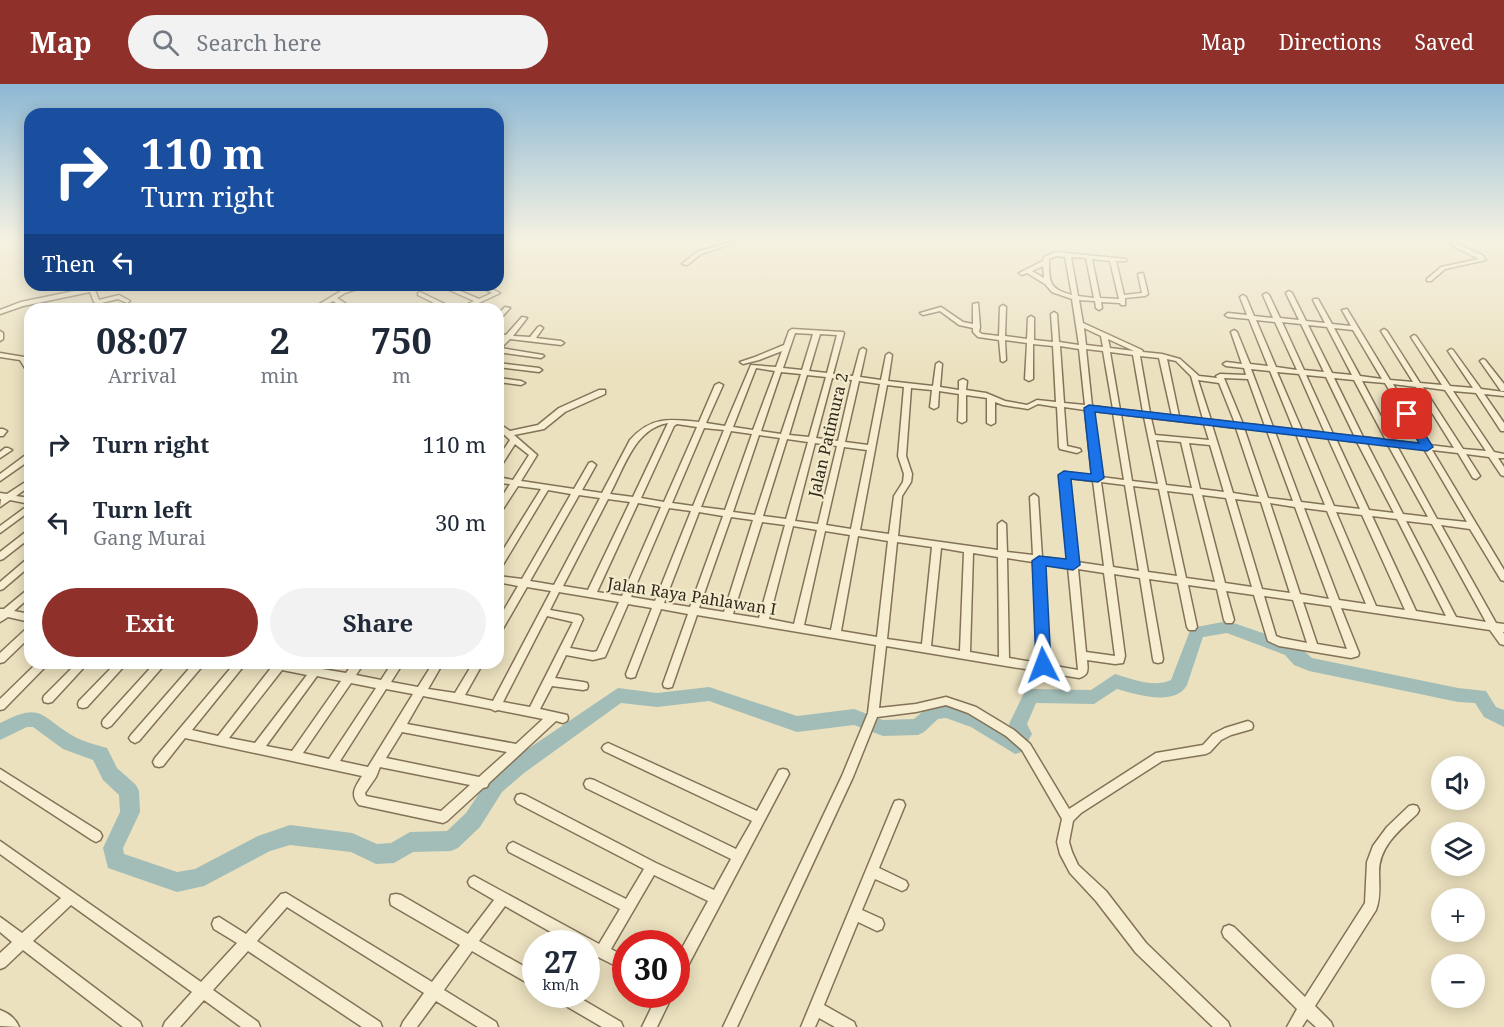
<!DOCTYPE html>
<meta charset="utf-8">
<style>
:root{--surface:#fff;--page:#f2f2f3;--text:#1f2937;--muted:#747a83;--accent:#8f302b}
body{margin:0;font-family:"Noto Serif",serif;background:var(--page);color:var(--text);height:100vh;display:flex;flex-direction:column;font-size:22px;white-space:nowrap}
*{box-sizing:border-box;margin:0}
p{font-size:20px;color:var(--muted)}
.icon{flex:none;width:33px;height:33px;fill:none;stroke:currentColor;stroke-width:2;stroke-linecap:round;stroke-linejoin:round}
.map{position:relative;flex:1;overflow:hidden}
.details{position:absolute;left:24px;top:219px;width:480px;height:366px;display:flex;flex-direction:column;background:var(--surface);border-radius:18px;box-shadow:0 3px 15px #0003}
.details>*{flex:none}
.hud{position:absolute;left:24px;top:24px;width:480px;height:183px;border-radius:18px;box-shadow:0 3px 15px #0003;background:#1a4fa0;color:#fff;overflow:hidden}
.buttons{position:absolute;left:1431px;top:672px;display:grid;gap:12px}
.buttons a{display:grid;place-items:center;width:54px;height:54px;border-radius:50%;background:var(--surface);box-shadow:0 3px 15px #0003;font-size:30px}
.speed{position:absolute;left:522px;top:846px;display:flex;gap:12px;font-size:30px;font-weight:700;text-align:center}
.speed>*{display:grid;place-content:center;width:78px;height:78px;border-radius:50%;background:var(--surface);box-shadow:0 3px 15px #0003;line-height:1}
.speed small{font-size:15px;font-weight:400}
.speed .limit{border:9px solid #d22;background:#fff;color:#111}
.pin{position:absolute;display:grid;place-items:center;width:51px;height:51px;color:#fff;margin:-26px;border-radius:12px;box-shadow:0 3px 9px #0006}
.me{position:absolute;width:66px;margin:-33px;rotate:357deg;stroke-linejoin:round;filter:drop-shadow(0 0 4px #0008)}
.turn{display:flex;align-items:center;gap:21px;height:126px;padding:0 18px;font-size:27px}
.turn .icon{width:78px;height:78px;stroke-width:2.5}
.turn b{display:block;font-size:42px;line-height:51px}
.then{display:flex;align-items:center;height:57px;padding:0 18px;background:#0003;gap:12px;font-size:22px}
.eta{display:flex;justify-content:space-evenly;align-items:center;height:102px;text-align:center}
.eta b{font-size:36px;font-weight:700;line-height:42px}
.action{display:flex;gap:12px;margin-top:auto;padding:12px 18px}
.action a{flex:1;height:69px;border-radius:36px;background:var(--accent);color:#fff;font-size:24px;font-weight:700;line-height:69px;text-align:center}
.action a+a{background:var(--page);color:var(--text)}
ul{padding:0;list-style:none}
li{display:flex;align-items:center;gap:18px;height:78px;padding:0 18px}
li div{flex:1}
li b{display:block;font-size:22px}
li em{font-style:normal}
header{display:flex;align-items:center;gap:36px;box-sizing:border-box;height:84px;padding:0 30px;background:var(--accent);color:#fff}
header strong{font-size:28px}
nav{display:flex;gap:33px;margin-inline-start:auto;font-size:21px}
.search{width:420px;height:54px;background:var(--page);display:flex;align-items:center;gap:15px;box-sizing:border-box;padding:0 21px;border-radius:33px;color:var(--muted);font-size:22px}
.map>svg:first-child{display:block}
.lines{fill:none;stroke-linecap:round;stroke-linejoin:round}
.river{fill:#a2bdb7;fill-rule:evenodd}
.minor-casing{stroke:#837258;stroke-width:3}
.minor{fill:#f7eed1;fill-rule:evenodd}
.route{fill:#1a73e8;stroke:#114b97;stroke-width:1.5}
.labels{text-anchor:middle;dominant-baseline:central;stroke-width:4.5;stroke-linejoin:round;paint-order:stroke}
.street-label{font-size:16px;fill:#33291c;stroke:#f3ebce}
</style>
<header>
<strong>Map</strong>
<div class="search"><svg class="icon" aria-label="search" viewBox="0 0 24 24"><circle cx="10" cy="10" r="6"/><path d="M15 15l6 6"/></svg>Search here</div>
<nav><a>Map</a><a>Directions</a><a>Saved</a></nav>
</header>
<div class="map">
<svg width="1504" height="943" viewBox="0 0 1504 943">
<rect width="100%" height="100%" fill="#ebe1bf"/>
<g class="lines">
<path class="river" d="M1228 537 1297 561 1312 574 1458 604 1486 607 1496 623 1504 626V643L1484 633 1475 619 1458 618 1309 587 1294 581 1285 571 1227 549 1203 553 1187 601C1175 623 1135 610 1117 605L1094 620 1036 619 1027 640 1032 650 1022 668 1015 670 971 643 946 634 938 635 924 648 918 651 883 652 854 641 797 648 709 617 657 623 621 619 524 689 502 708 480 743 458 764 451 767 413 768 394 779 376 780 351 768 290 761 270 767 204 802 177 808 108 784 103 764 120 728 119 711 103 696 93 676 63 665 33 643H27L0 656V639C43 617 39 632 75 653 85 658 96 661 107 664L117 684 136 701 139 707 140 728 123 764 124 770 177 788 195 785 258 752 290 741 352 749 377 760 391 759 410 748 447 747 466 729 488 696 510 677 618 604 657 609 709 603 797 632 854 625 883 636 914 635 927 624 946 619 973 627 1013 650 1009 640 1025 607 1031 605 1091 606 1115 590C1133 595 1153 604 1171 596L1191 544Z"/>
<g class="minor-casing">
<g id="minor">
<polygon points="733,157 740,157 701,170 687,181 682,180 697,168"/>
<polygon points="1451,157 1455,157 1457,160 1482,171 1486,176 1445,185 1431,197 1427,197 1427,195 1441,183 1479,175 1453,162"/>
<path d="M1055 168 1126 175V177H1116L1124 211 1142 209 1138 190 1143 189 1148 210 1145 212 1125 214V221H1121L1120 219 1101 218 1102 224 1099 226 1096 224 1095 217 1079 216 1083 239 1142 266 1143 268 1162 270 1180 275 1199 292 1217 294 1216 292 1220 290 1246 291 1244 284 1226 282 1223 280 1226 278 1242 280 1231 248 1234 246 1237 248 1250 280 1268 282 1249 235 1228 233 1225 231 1228 229 1247 231 1240 213 1243 211 1246 213 1254 232 1273 234 1263 211 1266 209 1269 211 1280 234 1299 236 1286 209 1289 207 1292 209 1306 237 1325 239 1313 216 1314 215H1318L1332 240 1351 242 1342 226 1347 225 1390 296 1413 298 1381 247 1384 245 1387 247 1420 299 1442 301 1411 253 1414 251 1416 252 1450 302 1473 304 1448 267 1451 265 1453 266 1481 305 1504 308V312L1484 310 1504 339V347H1501L1476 309 1453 307 1494 368 1504 370V374H1498L1504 383V392L1501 391 1489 373 1466 370 1480 392 1476 395 1473 394 1458 369 1432 366 1504 486V497L1501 496 1470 445 1441 441 1496 539 1504 540V548H1503L1504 550V561L1500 560 1490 546 1341 524 1359 569 1358 572 1351 574 1279 562 1268 557 1267 554 1254 511 1226 507 1234 536 1232 539H1226L1224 536 1217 505 1188 501 1197 543 1195 546H1189L1187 543 1178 499 1149 495 1163 575 1162 578 1158 579 1154 578 1153 575 1140 494 1114 490 1125 572 1123 579 1115 580 1087 576C1088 586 1089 591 1079 594L886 562 879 624 916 620 946 613 976 623 1014 646 1030 660 1069 725 1156 669 1203 661 1213 650 1225 644 1248 637 1252 639 1253 642 1252 645 1231 651 1221 656 1210 668 1206 670 1162 677 1081 729 1073 737 1069 758 1072 768 1078 781 1106 807 1146 859 1228 938 1230 943H1213L1136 869 1096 817 1070 789 1060 770 1057 758 1062 735 1022 666 1006 652 968 629 946 621 916 628 877 633 853 693 737 943H723L842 692 868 629 876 561 697 531 673 600 672 603 668 604 664 603 663 600 688 530 661 525 636 590 635 593 631 594 627 593 626 590 652 524 628 520 605 573 593 576 566 571 555 594 583 598 587 599 588 602 587 605 583 606 552 602 540 625 567 631 568 634 567 637 563 639 556 637 489 699 487 703 483 704 447 737 443 739 359 721C349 710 356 702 362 692L185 654 163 682 159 683 155 682 153 678 155 674 235 579H246L192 646 218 652 271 584 263 582 262 579H289L312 583 315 579H326L322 585 346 589 353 579H364L356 591 381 596 392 579H403L391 598 418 603 433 579H443L428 605 455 609 473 579H483L465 611 493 617 551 507 527 503 501 548 498 549V536L518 502 498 498V492L522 495 571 410 548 406 501 484 498 485V474L541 405 518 402 501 428 498 429V419L510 400 498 399V393L513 396 529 371 515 360 501 382 498 383V374L510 356 498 345V339L510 347 538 341 559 324 599 306H605V310L565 328 544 345 514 351 537 371 521 397 574 405 589 379 592 378 596 381 582 406 602 409 630 356C651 332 670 335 699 338L715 301 719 299 723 301 706 339 725 342 751 281 776 283 782 267 759 276 743 280 740 278 755 273 784 261 789 247 792 245 843 248 844 249 833 290 853 292 860 266 863 264 866 266 860 293 881 296 886 271 889 269 892 271 888 297 933 302 936 280 939 278 942 280 940 303 959 306V297L963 295 967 297 966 306 986 309 1005 317 1027 321 1037 316 1056 318 1053 262 1033 260V295L1029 297 1025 295 1027 259 1005 256 1006 276 1003 278 1001 277 999 256 978 253 973 248V244L959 241 940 227 923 231 920 229 941 223 963 238 973 240V220L978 219 980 243 979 248 982 250 999 252 1000 223 1003 221 1006 223 1005 252 1027 255 1028 234 1031 232 1034 234V256L1053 258 1051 230 1054 228 1057 230 1059 258 1079 261 1072 215 1052 208 1045 200 1027 189 1022 191 1019 189 1043 177 1044 173ZM1056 172 1065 173 1072 211C1048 205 1049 197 1049 175ZM1071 173 1086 174 1094 214 1078 212ZM1092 175 1110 177 1119 215 1100 214ZM1043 182 1044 194 1032 187ZM1256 236 1275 238 1297 286 1276 283ZM1282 238 1301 240 1324 288 1304 286ZM1308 241 1327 243 1352 291 1332 289ZM1084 244 1101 252 1103 263 1086 261ZM1334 244 1353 246 1382 295 1360 292ZM795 249 813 250 802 286 783 284ZM820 250 837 251 827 289 809 287ZM1108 255 1134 267 1110 264ZM1060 262 1079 265 1085 321 1064 319ZM1086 265 1103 267 1113 325 1092 322ZM1110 268 1133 271 1143 328 1120 326ZM1140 272 1159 274 1172 332 1150 329ZM1167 275 1176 277 1191 292 1203 335 1179 332ZM756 284 775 287 753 346 733 343ZM1251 285 1270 287 1294 346 1273 343ZM781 288 801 290 781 350 761 347ZM1277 288 1299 290 1325 349 1302 346ZM807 291 826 293 809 353 789 351ZM1306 291 1326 293 1355 353 1333 350ZM832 294 852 296 838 357 816 354ZM1224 294 1248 295 1265 342 1243 340ZM1334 294 1354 296 1386 356 1363 353ZM1198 296 1219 299 1235 339 1211 336ZM859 297 880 300 868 361 845 358ZM1362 297 1385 299 1421 360 1394 357ZM1393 300 1416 303 1454 364 1429 361ZM887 301 904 303 898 372 904 390 903 398 894 412 889 450 860 446ZM1423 303 1445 306 1486 367 1463 365ZM911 304 932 306 930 323 934 325 938 323 939 307 959 310 958 337 962 339 966 337V311L987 314V339L991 341 995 339V318L1003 321 1028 325 1038 320 1057 323 1059 363 1060 365 1077 369 1081 367 1080 365 1067 362 1064 323 1085 326 1092 392 1064 388 1060 391 1068 477 1042 473 1038 413 1034 410 1030 413 1033 471 1007 468 1006 440 1002 437 998 440V466L898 452 902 412 911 398 912 390 906 372ZM1093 327 1113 329 1124 396 1101 393ZM1121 330 1144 333 1158 400 1132 397ZM1151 334 1204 340 1209 356 1155 351ZM668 339 633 413 610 410C624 384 635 344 668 339ZM677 340 697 343 664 418 641 414 674 342ZM1212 341 1236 344 1259 413 1233 409ZM704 344 724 346 693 422 672 419ZM1244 344 1267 347 1293 417 1268 414ZM731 347 752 350 725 426 701 423ZM1275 348 1296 350 1325 421 1301 418ZM759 351 780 354 755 431 733 428ZM1304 351 1328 354 1360 425 1334 422ZM787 355 808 358 786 435 763 432ZM1336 355 1357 358 1394 429 1369 426ZM1156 356 1181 358 1192 404 1166 401ZM1366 358 1388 361 1428 433 1403 430ZM815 359 837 362 818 440 795 437ZM1189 359 1210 361 1224 408 1200 405ZM1397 362 1424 365 1467 438 1437 435ZM844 363 867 366 851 445 826 441ZM1068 394 1093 397 1104 482 1077 478ZM1101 398 1125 401 1139 487 1113 483ZM1133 402 1159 405 1177 492 1148 488ZM1167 407 1193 410 1215 498 1186 494ZM579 411 600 414 554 501 530 497ZM1202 411 1226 414 1252 503 1225 499ZM608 415 630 418 588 506 563 502ZM1235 415 1261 418 1290 509 1262 505ZM638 419 661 423 622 512 597 508ZM1270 419 1295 423 1329 515 1300 510ZM669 424 691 427 655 517 631 513ZM1304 424 1327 427 1366 520 1339 516ZM699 428 723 432 690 523 664 519ZM1336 428 1362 431 1405 526 1376 522ZM1372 432 1397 435 1446 532 1416 527ZM731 433 753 436 724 528 699 524ZM1406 437 1432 440 1486 538 1456 533ZM762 438 785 441 759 534 733 530ZM793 442 817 446 794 540 769 535ZM825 447 850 451 831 546 804 541ZM858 452 888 457 877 553 841 547ZM897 458 932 463 922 560 887 555ZM941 464 964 468 960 567 931 562ZM973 469 998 473 999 573 970 568ZM1007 474 1033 478 1039 579 1009 574ZM1042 479 1068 483 1078 586 1049 581ZM1078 485 1104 489 1115 572 1086 568ZM559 508 619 518 597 567 593 568 570 564 583 535 581 532 578 531 550 526ZM1264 512 1293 516 1307 559 1281 554 1276 552ZM1303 518 1331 522 1347 565 1317 560ZM547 532 573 538 530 623 503 618ZM282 586 307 591 255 659 229 654ZM317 592 341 597 292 667 266 662ZM351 599 376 604 329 675 303 669ZM386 605 413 610 368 683 340 677ZM423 612 491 625 495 627 498 626 543 635 516 660 407 640ZM402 648 507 668 479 693 386 674ZM380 683 470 701 441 727 366 712 365 709 376 693Z"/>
<polygon points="103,201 115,201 95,206 99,216 119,211 130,217 127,219 118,215 97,220 94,218 90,208 23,222 0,230 0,226 21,218"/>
<polygon points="360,201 369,201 345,209 337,214 354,225 347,225 333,217 318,225 311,225 341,207"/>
<polygon points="438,201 446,201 479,215 492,209 476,201 484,201 500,209 466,225 458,225 474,217"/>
<polygon points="420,208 453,224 454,225 446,225 418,211 418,209"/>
<polygon points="505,223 510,224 500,235 498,236 498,230"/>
<polygon points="522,233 527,234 513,252 530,253 538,243 540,242 543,244 536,254 561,257 564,259 561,261 510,255 501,264 543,271 544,272 541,274 498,268 498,260 503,254 498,254 498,250 506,251"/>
<polygon points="0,247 3,249 3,255 0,257"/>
<polygon points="0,269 24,273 30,282 30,290 28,289 20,276 0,273"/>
<polygon points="1483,275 1485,276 1504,300 1504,307 1501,307 1480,277"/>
<polygon points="498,279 539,284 542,286 539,288 498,283"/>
<polygon points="498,294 521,297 525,299 521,301 498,298"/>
<polygon points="0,345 3,345 7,347 3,352 0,352"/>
<polygon points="5,364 8,364 12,366 0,374 0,368"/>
<polygon points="27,370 30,370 30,376 0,397 0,390"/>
<polygon points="30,395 30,402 16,412 30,414 30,420 10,416 0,423 1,415 0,415 0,409 7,410"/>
<polygon points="30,420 30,427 0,449 0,442"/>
<polygon points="30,446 30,454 3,475 0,476 0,468 27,447"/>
<polygon points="30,474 30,482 3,505 0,506 0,498 27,475"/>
<polygon points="30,505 30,513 14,527 30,530 30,538 8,533 0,538 0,525 4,525 27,506"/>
<polygon points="30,543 30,553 4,578 0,579 0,569 27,544"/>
<polygon points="37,579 49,579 4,625 0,626 0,615"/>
<polygon points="77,579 88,579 52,618 48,619 44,618 43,615 44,612"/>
<polygon points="116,579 127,579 87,623 83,624 79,623 78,620 79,617"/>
<polygon points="155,579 166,579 111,642 107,644 103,642 102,639 103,636"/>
<polygon points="194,579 205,579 139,657 135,659 131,657 129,654 131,651"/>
<polygon points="608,659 757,727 779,686 783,685 787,686 789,690 681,895 676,897 676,875 708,817 654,791 611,865 626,873 626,887 586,867 586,860 572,860 505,822 479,857 536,889 536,904 472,867 444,906 496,938 498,943 478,943 436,917 417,943 401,943 403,938 424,909 287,823 257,857 380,938 382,943 362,943 248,867 213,906 258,938 260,943 241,943 204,916 180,943 163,943 165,938 192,908 71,821 33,857 140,938 142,943 123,943 23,866 5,883 0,885 0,869 12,858 0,848 0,833 22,849 61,814 0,770 0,757 201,898 237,859 214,845 212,840 214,835 219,833 246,850 281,810 286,809 432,898 460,861 391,821 390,816 391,811 396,810 401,811 468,850 494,816 470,802 468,798 470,794 474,792 599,860 620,825 509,768 507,764 509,760 513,758 517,760 626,815 644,785 517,719 515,715 517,711 521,710 525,711 656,779 714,806 731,775 586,704 584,700 586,696 590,695 594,696 736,765 752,737 604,667 602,664 604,661"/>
<polygon points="0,685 100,748 102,752 100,756 96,758 92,756 0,696"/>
<polygon points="899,716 903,717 905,721 879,784 906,797 908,801 906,805 902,807 875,795 862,826 882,835 884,840 882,845 877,847 858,838 824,921 854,938 856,943 835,943 819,934 815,943 801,943 893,721 895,717"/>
<path d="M1413 721 1417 722 1419 726 1417 730C1400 746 1379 762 1379 788 1379 800 1381 813 1376 826L1315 922 1331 938 1333 943H1316L1307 935 1302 943H1287L1297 925 1224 853 1222 848 1224 843 1229 841 1234 843 1305 913 1365 819 1367 778 1373 762 1387 743 1409 722Z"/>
<polygon points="552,910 573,910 621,938 623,943 602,943 554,915"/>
<polygon points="658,910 673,910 657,943 642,943"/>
<path d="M0 926C8 929 16 935 19 943L0 942Z"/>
</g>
</g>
<use href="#minor" class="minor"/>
</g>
<linearGradient id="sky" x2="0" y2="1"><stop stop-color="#8cb8d4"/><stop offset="0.54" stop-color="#f6f2e2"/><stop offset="1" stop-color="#f6f2e2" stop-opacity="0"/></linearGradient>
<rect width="1504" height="289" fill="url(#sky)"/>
<polygon class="route" points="1089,321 1419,359 1402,330 1407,327 1411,328 1433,363 1427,367 1095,328 1104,394 1098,398 1071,395 1080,481 1073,486 1046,482 1051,581 1049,585 1043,587 1038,585 1036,581 1032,477 1039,472 1066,475 1058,391 1064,387 1091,390 1084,324"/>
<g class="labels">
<g class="street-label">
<text transform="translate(828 351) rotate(-77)">Jalan Patimura 2</text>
<text transform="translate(692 512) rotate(9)">Jalan Raya Pahlawan I</text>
</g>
</g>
</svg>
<div class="buttons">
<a><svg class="icon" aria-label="sound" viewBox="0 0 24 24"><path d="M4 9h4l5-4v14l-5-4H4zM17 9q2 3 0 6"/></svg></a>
<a><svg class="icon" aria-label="layers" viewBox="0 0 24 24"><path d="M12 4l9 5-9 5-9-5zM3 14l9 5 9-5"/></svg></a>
<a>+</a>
<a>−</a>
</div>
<div class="speed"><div>27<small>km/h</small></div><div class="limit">30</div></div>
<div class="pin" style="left:1407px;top:330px;background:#d93025"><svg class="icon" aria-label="arrive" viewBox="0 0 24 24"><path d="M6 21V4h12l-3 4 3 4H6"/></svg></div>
<svg class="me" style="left:1043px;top:581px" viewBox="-20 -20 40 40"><path d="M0-17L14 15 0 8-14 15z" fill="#1a73e8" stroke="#fff" stroke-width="4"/></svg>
<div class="hud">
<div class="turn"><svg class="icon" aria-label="right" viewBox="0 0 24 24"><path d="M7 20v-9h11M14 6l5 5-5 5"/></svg><div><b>110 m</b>Turn right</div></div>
<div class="then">Then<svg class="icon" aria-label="left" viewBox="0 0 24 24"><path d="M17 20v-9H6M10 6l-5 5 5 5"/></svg></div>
</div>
<section class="details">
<div class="eta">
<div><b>08:07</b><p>Arrival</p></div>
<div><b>2</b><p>min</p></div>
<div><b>750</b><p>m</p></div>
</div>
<ul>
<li><svg class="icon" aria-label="right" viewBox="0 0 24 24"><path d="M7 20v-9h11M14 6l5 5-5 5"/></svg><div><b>Turn right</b></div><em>110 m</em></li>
<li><svg class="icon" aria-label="left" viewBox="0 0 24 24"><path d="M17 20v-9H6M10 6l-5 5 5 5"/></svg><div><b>Turn left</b><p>Gang Murai</p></div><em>30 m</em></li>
</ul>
<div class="action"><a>Exit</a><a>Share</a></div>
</section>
</div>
